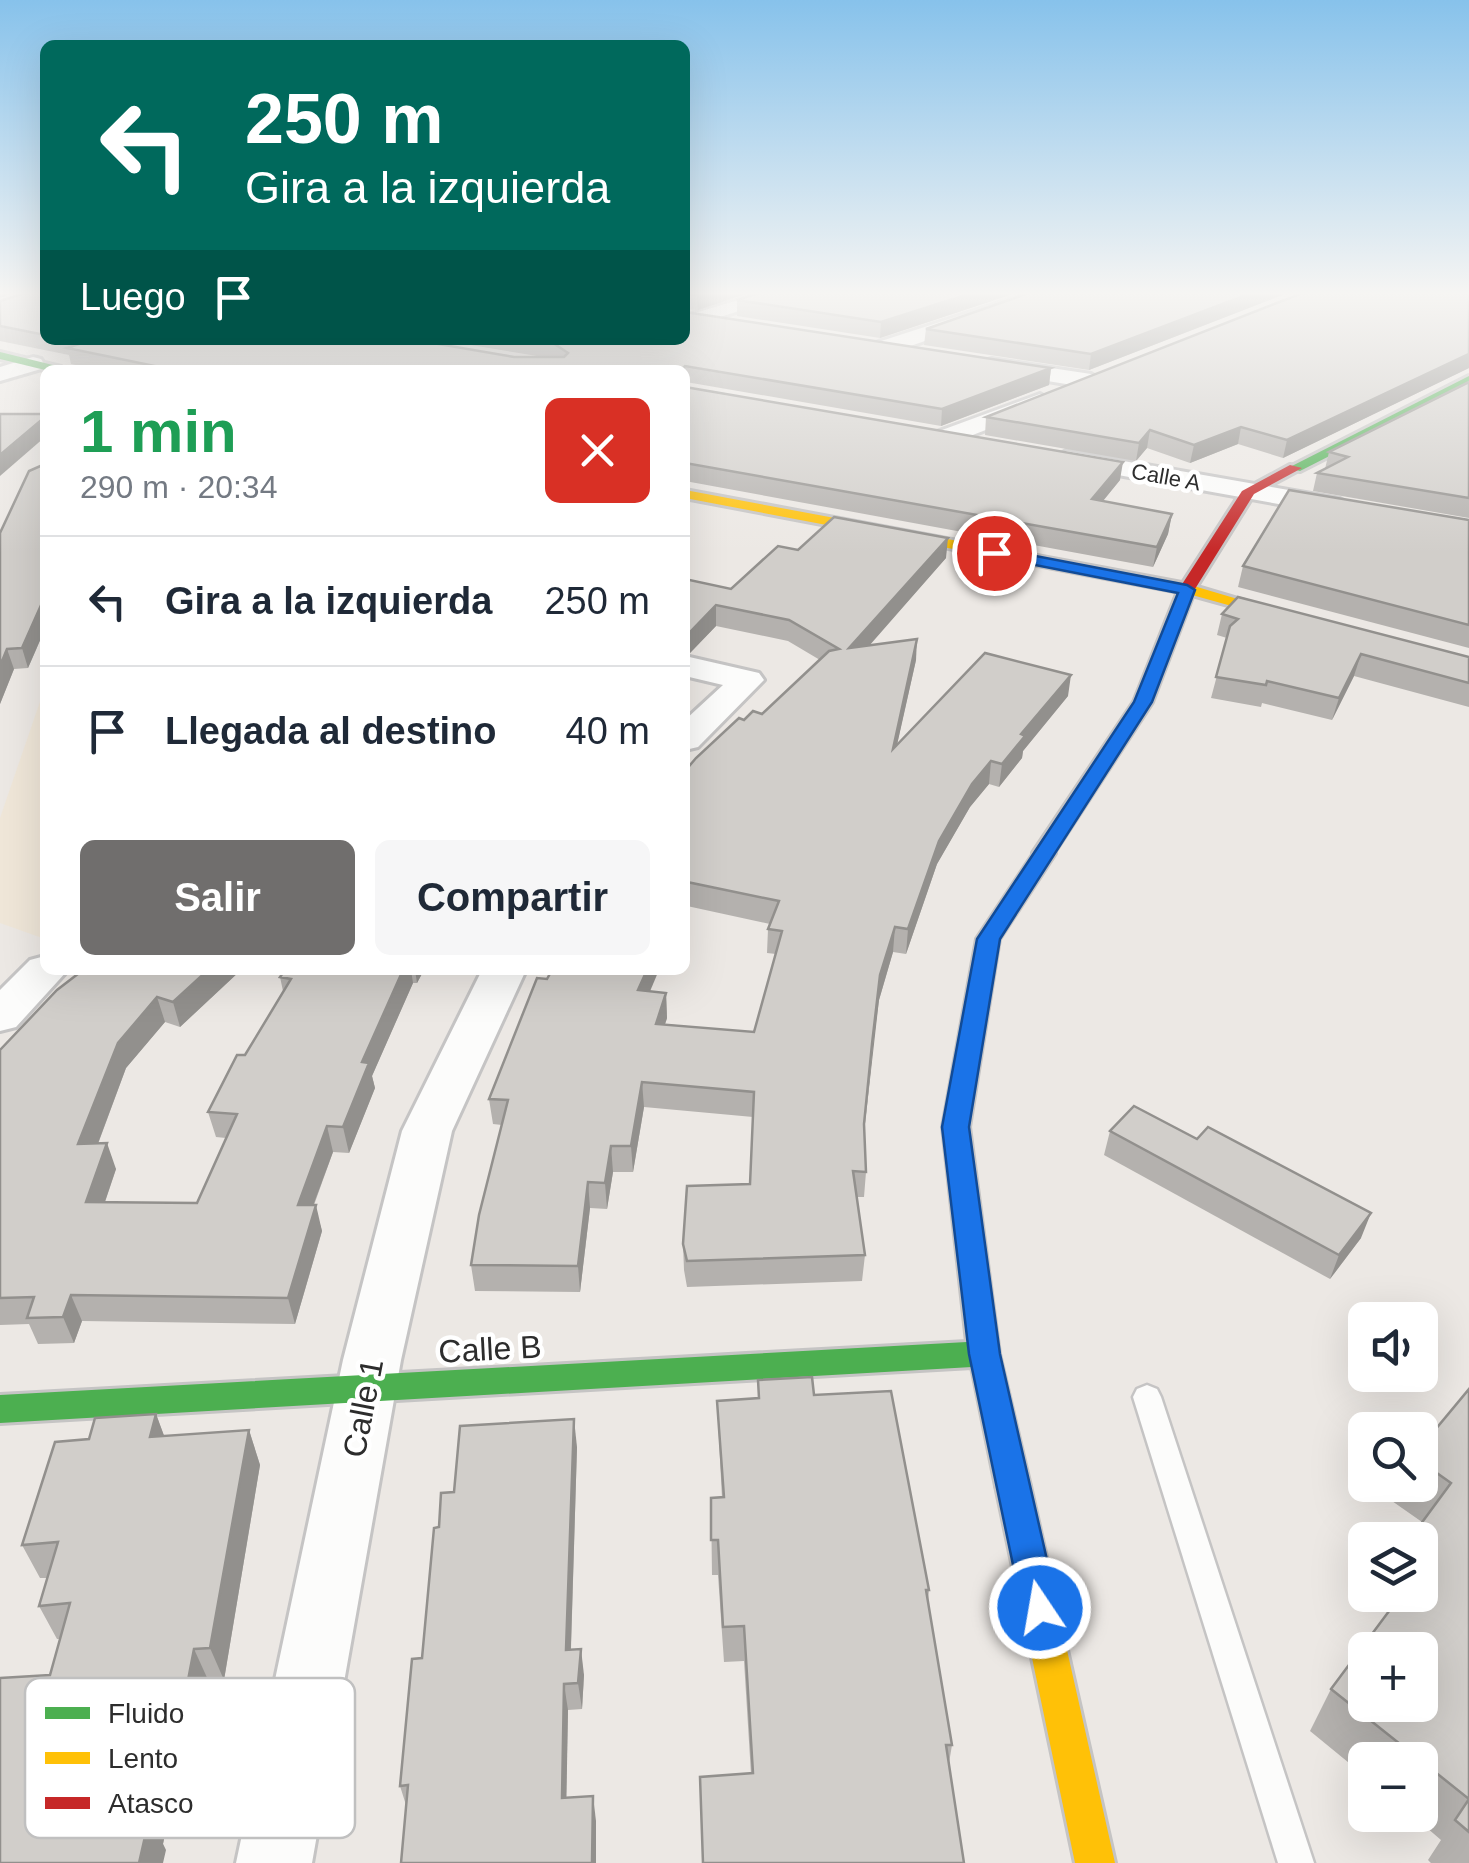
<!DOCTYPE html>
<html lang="es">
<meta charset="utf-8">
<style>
:root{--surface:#fff;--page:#f6f6f7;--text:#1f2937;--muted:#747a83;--line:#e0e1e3;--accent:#706e6d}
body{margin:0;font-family:Helvetica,sans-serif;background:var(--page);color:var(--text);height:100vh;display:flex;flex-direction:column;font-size:38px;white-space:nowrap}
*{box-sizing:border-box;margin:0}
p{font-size:32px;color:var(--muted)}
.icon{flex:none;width:55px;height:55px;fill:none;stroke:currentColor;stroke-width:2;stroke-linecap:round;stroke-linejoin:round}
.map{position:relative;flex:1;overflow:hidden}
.side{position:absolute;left:40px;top:365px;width:650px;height:610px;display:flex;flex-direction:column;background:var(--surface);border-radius:15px;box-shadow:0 10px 40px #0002}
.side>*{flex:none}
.hud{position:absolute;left:40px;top:40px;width:650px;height:305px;border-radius:15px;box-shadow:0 10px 40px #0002;background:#00695c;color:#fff;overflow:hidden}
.buttons{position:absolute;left:1348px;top:1302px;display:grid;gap:20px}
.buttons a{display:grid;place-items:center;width:90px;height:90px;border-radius:15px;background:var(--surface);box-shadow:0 10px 40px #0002;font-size:50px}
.pin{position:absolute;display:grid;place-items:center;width:85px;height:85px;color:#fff;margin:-42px;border:5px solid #fff;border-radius:50%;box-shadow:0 2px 10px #0007}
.me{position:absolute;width:110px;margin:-55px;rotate:348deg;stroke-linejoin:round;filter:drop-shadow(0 0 8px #0008)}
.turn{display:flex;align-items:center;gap:35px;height:210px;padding:0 40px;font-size:45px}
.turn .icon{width:130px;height:130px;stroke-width:2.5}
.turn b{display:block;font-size:70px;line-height:85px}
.then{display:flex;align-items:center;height:95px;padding:0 40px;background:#0003;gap:20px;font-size:38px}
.round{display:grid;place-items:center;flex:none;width:105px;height:105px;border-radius:15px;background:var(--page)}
.summary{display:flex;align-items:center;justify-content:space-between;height:170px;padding:0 40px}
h1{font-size:60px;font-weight:700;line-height:75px;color:#1e9e55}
.cta{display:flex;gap:20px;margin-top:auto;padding:20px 40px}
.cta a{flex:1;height:115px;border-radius:15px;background:var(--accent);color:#fff;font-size:40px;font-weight:700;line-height:115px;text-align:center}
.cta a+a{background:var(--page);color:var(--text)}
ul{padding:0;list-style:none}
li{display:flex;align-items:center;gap:30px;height:130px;padding:0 40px;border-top:2px solid var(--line)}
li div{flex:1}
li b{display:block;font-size:38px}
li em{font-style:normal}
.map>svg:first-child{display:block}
.education{fill:#efe6d8}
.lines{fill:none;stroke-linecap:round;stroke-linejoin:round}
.lane-casing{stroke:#c5c4c4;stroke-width:5}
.street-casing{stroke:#c5c4c4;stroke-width:6}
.fast-casing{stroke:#c5c4c4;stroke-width:6}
.slow-casing{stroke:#c5c4c4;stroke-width:6}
.jam-casing{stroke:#c5c4c4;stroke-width:6}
.lane{fill:#fcfcfb;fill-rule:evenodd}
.street{fill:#fcfcfb;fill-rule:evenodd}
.fast{fill:#4caf50;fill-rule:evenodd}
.slow{fill:#ffc107;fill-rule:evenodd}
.jam{fill:#c62828;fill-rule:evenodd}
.wall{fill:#b4b1ae}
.shaded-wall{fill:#92908d}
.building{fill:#d1ceca;stroke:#92908d;stroke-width:2.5;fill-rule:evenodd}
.route{fill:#1a73e8;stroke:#114b97;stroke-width:2.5}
.labels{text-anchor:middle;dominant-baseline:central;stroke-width:9;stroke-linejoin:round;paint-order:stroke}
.far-street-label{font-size:22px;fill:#2d2d2d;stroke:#fff}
.near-street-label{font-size:32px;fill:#2d2d2d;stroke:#fff}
.key{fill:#fff;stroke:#c0c0c0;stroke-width:2.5}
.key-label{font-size:28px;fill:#2d2d2d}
</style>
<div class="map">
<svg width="1469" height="1863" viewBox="0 0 1469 1863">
<rect width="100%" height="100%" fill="#ece8e4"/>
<polygon class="education" points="45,687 45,939 0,923 0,818"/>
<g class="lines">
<g class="lane-casing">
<polygon id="lane" points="1147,1385 1157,1389 1161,1397 1314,1863 1278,1863 1133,1397 1137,1389"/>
</g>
<g class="street-casing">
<g id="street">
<polygon points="765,292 797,292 699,324 685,324 685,316"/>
<polygon points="1033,292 1063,292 888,354 872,354 869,349 872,344"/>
<polygon points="33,357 41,359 44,364 41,369 0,381 0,367"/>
<polygon points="992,359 1091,374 1102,381 1091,388 984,371 981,366 984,361"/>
<polygon points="1040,394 1052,401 1048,406 952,443 934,443 931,438 934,433"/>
<polygon points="1066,451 1340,499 1354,507 1340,515 1057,464 1053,459"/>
<polygon points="685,656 759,673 764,680 698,747 685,750 685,720 723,685 685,676"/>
<polygon points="45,956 45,970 68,970 16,1027 0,1031 0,990 30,960"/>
<polygon points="482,970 526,970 452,1131 401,1360 312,1863 236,1863 343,1360 402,1131"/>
</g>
</g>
<g class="fast-casing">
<g id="fast">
<polygon points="0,352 61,367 63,370 45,370 0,359"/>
<polygon points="1469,376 1469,385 1300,471 1288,468"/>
<polygon points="1044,847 1055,853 999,939 969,1127 999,1354 1030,1486 1025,1497 1013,1501 1001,1497 996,1486 972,1367 0,1423 0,1395 967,1342 943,1127 977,939 1037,849"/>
</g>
</g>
<g class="slow-casing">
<g id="slow">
<polygon points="685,490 1187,584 1312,621 1304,626 1185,593 685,498"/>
<polygon points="1013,1471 1025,1475 1030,1486 1115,1863 1075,1863 996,1486 1001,1475"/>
</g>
</g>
<g class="jam-casing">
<polygon id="jam" points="1290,465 1302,468 1254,494 1195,589 1152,702 1051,857 1037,857 1033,853 1134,702 1179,589 1242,491"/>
</g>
<use href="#lane" class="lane"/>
<use href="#street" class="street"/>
<use href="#fast" class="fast"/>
<use href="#slow" class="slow"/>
<use href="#jam" class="jam"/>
</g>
<g class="wall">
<polygon points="45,292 45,340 415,340 514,357 543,357 441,340 685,340 1051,368 1049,385 941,426 686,382 685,370 98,370 71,364 69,355 0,341 0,301"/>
<polygon points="685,292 751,292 698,310 685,309"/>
<polygon points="762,292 1019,292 880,338 737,316 737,300"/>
<polygon points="1032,292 1290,292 1089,370 924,345 926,329"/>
<polygon points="1469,292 1469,368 1283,458 1238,444 1190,463 1147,448 1136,461 985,435 986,417"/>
<polygon points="1469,382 1469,518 1313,491 1317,473 1325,469 1329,452"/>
<polygon points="685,387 1120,480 1103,501 1172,514 1168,534 1153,567 685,481"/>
<polygon points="45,464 45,629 28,668 14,669 0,704 0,533"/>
<polygon points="1469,520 1469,648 1238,587 1243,566"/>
<polygon points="798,550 946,558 869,645 916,660 897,744 1068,696 1023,751 1022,758 999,787 989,784 970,807 937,864 906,954 893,952 879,1000 870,1069 864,1130 866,1172 864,1197 857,1197 865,1255 862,1281 687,1287 684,1270 683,1244 750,1184 753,1117 644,1107 633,1172 613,1172 607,1209 590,1208 580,1292 475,1291 471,1265 502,1125 493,1124 489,1099 650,992 666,993 667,1018 665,1024 754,1032 776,954 767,953 768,929 770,924 687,906 685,912 685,771 744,720 762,714 820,660 788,641 716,626 690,653 685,653 685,579 731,589"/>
<polygon points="1222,614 1469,657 1469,707 1354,676 1332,720 1262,703 1261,707 1211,698 1227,638 1217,635"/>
<polygon points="83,970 241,970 180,1027 165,1022 126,1068 98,1144 116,1169 105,1202 197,1203 226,1138 216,1137 208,1112 245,1055 283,991 280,977 285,970 424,970 417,983 413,983 372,1076 375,1088 349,1153 333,1152 314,1205 322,1231 295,1324 82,1321 74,1343 38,1344 29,1324 0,1325 0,1050"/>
<polygon points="1110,1131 1197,1139 1361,1238 1330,1279 1104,1155"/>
<polygon points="758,1380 814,1395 929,1590 928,1601 952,1745 949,1763 751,1774 744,1661 724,1662 718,1575 712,1575 711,1498 722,1498 717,1401 758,1399"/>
<polygon points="1469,1389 1469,1863 1431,1863 1428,1860 1441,1840 1412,1815 1420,1815 1420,1760 1365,1760 1365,1776 1310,1731 1331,1689 1397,1601 1388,1595 1420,1595 1420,1540 1422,1522 1392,1501 1400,1485 1420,1485 1420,1448"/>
<polygon points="156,1414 164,1436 249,1430 260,1465 224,1680 209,1682 199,1733 186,1735 163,1844 166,1850 50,1675 60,1639 57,1639 39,1606 47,1578 40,1578 22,1545 89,1439"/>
<polygon points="577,1447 571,1649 584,1675 582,1709 568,1710 566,1798 596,1821 406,1805 400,1786 422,1658 439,1527 454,1492"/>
</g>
<g class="shaded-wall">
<polygon points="0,292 15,292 0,298"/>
<polygon points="705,292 751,292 698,310 697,295"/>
<polygon points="975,292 1019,292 880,338 881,322"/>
<polygon points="1254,292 1290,292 1089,370 1091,354"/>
<polygon points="1469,354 1469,368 1283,458 1287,440"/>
<polygon points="1051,368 1049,385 941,426 942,409"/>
<polygon points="45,417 45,437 0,476 0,455"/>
<polygon points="1241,427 1238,444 1190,463 1194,445"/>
<polygon points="1150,430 1147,448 1136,461 1139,443"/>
<polygon points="1123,462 1120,480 1089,518 1092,499"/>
<polygon points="1172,514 1168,534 1153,567 1157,547"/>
<polygon points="948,538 946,558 848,670 849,648"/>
<polygon points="42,603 45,612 45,629 28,668 22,648"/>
<polygon points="716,605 716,626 690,653 690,632"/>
<polygon points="917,639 916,660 891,772 893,749"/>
<polygon points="7,649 14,669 0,704 0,666"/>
<polygon points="1361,654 1354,676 1332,720 1339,698"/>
<polygon points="1071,675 1068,696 1023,751 1022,758 999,787 1002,764 1021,734"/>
<polygon points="991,761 989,784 970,807 937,864 906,954 908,929 939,841 972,784"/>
<polygon points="687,882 687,906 685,912 685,886"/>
<polygon points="895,927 893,952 879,1000 862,1150 880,975"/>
<polygon points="208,970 241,970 180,1027 173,1002"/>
<polygon points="403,970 411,970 413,983 372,1076 375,1088 349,1153 343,1127 362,1062"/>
<polygon points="415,970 424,970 417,983"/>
<polygon points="647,970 659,970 640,1015 638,990"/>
<polygon points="666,993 667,1018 657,1049 656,1024"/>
<polygon points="157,997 165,1022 126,1068 88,1170 78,1144 118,1043"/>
<polygon points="642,1082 644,1107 633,1172 631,1146"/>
<polygon points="327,1126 333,1152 304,1230 298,1205"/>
<polygon points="107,1143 116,1169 96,1228 86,1202"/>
<polygon points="611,1146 613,1172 607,1209 605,1183"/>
<polygon points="588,1182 590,1208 580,1292 578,1266"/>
<polygon points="316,1205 322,1231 295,1324 288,1298"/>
<polygon points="1371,1213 1361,1238 1330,1279 1339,1255"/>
<polygon points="71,1295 82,1321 74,1343 63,1317"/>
<polygon points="156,1414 169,1449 150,1437"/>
<polygon points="574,1419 577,1447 570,1676 566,1650"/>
<polygon points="249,1430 260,1465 224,1680 210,1648"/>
<polygon points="194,1649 209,1682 199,1733 184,1701"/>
<polygon points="581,1649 584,1675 582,1709 578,1683"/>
<polygon points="564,1684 568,1710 566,1823 562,1798"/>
<polygon points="171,1703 186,1735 163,1844 166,1850 163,1863 139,1863 144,1820"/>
<polygon points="593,1796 596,1821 596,1863 592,1863"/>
</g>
<g class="building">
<polygon points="27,292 45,292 45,335 0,326 0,301"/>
<polygon points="685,292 705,292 697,295 685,294"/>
<polygon points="762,292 975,292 881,322 737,300"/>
<polygon points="1032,292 1254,292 1091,354 926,329"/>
<polygon points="1305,292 1469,292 1469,354 1287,440 1241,427 1194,445 1150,430 1139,443 986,417"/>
<polygon points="685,312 1051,368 942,409 685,366 681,370 174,370 67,348 82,343 68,340 415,340 514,357 564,357 568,353 553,343 534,340 685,340"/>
<polygon points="1469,382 1469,498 1317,473 1348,457 1329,452"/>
<polygon points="685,387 1123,462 1092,499 1172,514 1157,547 685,463"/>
<polygon points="0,414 45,414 45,417 0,455"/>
<polygon points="45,464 45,603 42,603 22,648 7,649 0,666 0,533 29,471"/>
<polygon points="1289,490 1469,520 1469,625 1243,566"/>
<polygon points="834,517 948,538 849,648 917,639 893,749 985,653 1071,675 1021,734 1025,736 1002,764 991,761 972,784 939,841 908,929 895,927 880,975 872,1044 864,1124 866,1172 853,1171 865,1255 687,1261 683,1244 687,1186 750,1184 754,1092 642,1082 631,1146 611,1146 605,1183 588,1182 578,1266 471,1265 479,1215 508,1100 489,1099 537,978 547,979 552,970 647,970 638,990 666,993 656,1024 754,1032 782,931 768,929 779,901 687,882 685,886 685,771 696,758 739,718 744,720 753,711 762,714 829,651 839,649 789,620 716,605 690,632 685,632 685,579 731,589 778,546 798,550"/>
<polygon points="1238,597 1469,657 1469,683 1361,654 1339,698 1267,681 1266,685 1216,677 1230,626 1238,619 1222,614"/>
<polygon points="83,970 208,970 173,1002 157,997 118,1043 78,1144 107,1143 86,1202 197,1203 237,1114 208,1112 237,1055 245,1055 291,979 280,977 285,970 403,970 362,1062 369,1063 343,1127 327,1126 298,1205 316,1205 288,1298 71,1295 63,1317 27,1318 34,1297 0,1298 0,1050 57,990"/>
<polygon points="1134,1106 1197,1139 1208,1127 1371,1213 1339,1255 1110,1131"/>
<polygon points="812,1377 814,1395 891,1391 929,1590 926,1590 952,1745 946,1745 964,1863 703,1863 700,1777 753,1773 744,1626 723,1627 718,1540 711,1540 711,1498 724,1497 717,1401 759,1398 758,1380"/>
<path d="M1469 1389V1832L1455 1820 1469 1799 1331 1689 1401 1595H1420V1570L1426 1562 1420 1558V1540H1409L1451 1483 1420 1461V1448ZM1365 1650H1420V1705H1365Z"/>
<polygon points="156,1414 150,1437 249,1430 210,1648 194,1649 184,1701 171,1703 144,1820 149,1819 139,1863 0,1863 0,1678 50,1675 70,1603 39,1606 58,1542 22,1545 55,1442 89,1439 95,1418"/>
<polygon points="574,1419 566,1650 581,1649 578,1683 564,1684 562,1798 593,1796 592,1863 401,1863 408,1785 400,1786 412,1659 422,1658 434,1528 439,1527 441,1493 454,1492 460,1426"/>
</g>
<linearGradient id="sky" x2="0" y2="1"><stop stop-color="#87c2eb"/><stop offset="0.53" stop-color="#f6f5f3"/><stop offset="1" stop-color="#f6f5f3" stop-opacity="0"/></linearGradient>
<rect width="1469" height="553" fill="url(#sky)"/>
<polygon class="route" points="994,548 1187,585 1195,590 1152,702 1000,939 969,1127 1000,1354 1058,1608 1052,1621 1040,1626 1027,1621 1022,1608 969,1354 942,1127 977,939 1134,702 1178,593 989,556 989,549"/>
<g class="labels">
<g class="far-street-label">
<text transform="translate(1166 477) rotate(10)">Calle A</text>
</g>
<g class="near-street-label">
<text transform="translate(490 1349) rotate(-3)">Calle B</text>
<text transform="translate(363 1408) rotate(-79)">Calle 1</text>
</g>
</g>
<rect x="25" y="1678" width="330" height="160" rx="15" class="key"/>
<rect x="45" y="1707" width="45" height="12" fill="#4caf50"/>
<rect x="45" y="1752" width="45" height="12" fill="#ffc107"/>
<rect x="45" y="1797" width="45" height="12" fill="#c62828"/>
<g class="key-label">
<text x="108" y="1723">Fluido</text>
<text x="108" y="1768">Lento</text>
<text x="108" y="1813">Atasco</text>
</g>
</svg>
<div class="buttons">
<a><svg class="icon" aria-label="sound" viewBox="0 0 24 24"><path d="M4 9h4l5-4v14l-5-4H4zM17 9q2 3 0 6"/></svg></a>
<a><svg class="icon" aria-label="search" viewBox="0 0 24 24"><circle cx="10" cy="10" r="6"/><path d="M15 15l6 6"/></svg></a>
<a><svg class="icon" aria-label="layers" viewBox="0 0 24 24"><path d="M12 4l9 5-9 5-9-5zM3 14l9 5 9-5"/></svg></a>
<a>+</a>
<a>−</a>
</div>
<div class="pin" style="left:994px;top:553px;background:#d93025"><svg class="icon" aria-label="arrive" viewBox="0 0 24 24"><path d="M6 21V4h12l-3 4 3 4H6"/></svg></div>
<svg class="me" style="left:1040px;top:1608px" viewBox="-20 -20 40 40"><circle r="17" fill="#1a73e8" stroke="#fff" stroke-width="3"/><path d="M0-11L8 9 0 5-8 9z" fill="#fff"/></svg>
<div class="hud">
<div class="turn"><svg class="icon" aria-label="left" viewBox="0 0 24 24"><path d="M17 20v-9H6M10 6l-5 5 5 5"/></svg><div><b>250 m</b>Gira a la izquierda</div></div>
<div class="then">Luego<svg class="icon" aria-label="arrive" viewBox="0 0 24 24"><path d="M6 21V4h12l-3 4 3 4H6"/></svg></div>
</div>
<section class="side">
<div class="summary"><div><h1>1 min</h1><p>290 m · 20:34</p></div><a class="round" style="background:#d93025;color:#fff"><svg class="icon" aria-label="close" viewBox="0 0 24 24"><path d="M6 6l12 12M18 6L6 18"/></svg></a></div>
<ul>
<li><svg class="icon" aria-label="left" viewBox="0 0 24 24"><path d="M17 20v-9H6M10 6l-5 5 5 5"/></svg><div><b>Gira a la izquierda</b></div><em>250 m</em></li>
<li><svg class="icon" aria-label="arrive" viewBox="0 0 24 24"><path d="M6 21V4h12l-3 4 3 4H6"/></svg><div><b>Llegada al destino</b></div><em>40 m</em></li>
</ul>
<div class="cta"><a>Salir</a><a>Compartir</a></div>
</section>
</div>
